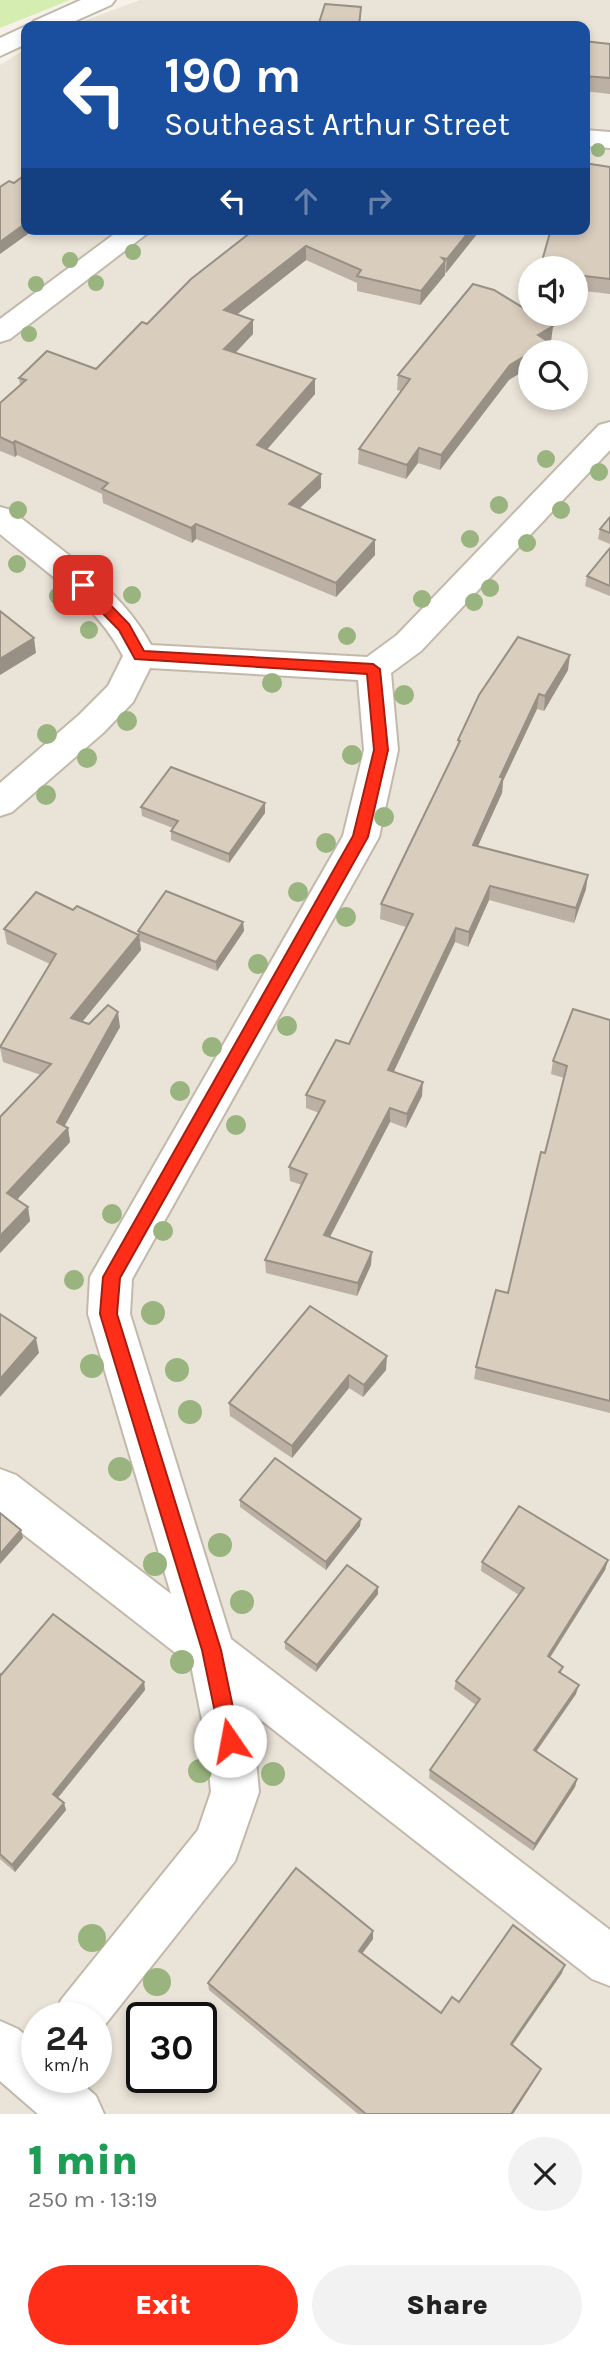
<!DOCTYPE html>
<meta charset="utf-8">
<style>
:root{--surface:#fff;--page:#f2f2f2;--text:#222;--muted:#767676;--accent:#ff2e18}
body{margin:0;font-family:Karla,sans-serif;background:var(--page);color:var(--text);height:100vh;display:flex;flex-direction:column;font-size:26px;white-space:nowrap}
*{box-sizing:border-box;margin:0}
p{font-size:23px;color:var(--muted)}
.icon{flex:none;width:38px;height:38px;fill:none;stroke:currentColor;stroke-width:2;stroke-linecap:round;stroke-linejoin:round}
.map{position:relative;height:2114px;overflow:hidden}
.side{display:flex;flex-direction:column;background:var(--surface);flex:1}
.side>*{flex:none}
.hud{position:absolute;left:21px;top:21px;width:569px;height:214px;border-radius:14px;box-shadow:0 4px 10px #0003;background:#1a4fa0;color:#fff;overflow:hidden}
.controls{position:absolute;left:518px;top:256px;display:grid;gap:14px}
.controls a{display:grid;place-items:center;width:70px;height:70px;border-radius:50%;background:var(--surface);box-shadow:0 4px 10px #0003;font-size:35px}
.speed{position:absolute;left:21px;top:2002px;display:flex;gap:14px;font-size:35px;font-weight:700;text-align:center}
.speed>*{display:grid;place-content:center;width:91px;height:91px;border-radius:50%;background:var(--surface);box-shadow:0 4px 10px #0003;line-height:1}
.speed small{font-size:18px;font-weight:400}
.speed .limit{border:4px solid #111;border-radius:10px;background:#fff;color:#111}
.pin{position:absolute;display:grid;place-items:center;width:60px;height:60px;color:#fff;margin:-30px;border-radius:14px;box-shadow:0 4px 10px #0006}
.me{position:absolute;width:77px;margin:-38px;rotate:348deg;stroke-linejoin:round;filter:drop-shadow(0 0 5px #0008)}
.turn{display:flex;align-items:center;gap:24px;height:147px;padding:0 28px;font-size:32px}
.turn .icon{width:91px;height:91px;stroke-width:2.5}
.turn b{display:block;font-size:49px;line-height:60px}
.lanes{display:flex;align-items:center;height:66px;padding:0 28px;background:#0003;justify-content:center;gap:35px;direction:ltr}
.lanes .off{opacity:.35}
.round{display:grid;place-items:center;flex:none;width:74px;height:74px;border-radius:37px;background:var(--page)}
.headline{display:flex;align-items:center;justify-content:space-between;height:119px;padding:0 28px}
h1{font-size:42px;font-weight:800;line-height:52px;color:#1e9e55}
.primary-button{display:flex;gap:14px;margin-top:auto;padding:14px 28px}
.primary-button a{flex:1;height:80px;border-radius:42px;background:var(--accent);color:#fff;font-size:28px;font-weight:800;line-height:80px;text-align:center}
.primary-button a+a{background:var(--page);color:var(--text)}
.map>svg:first-child{display:block}
.residential{fill:#eae3d7;fill-rule:evenodd}
.green{fill:#d5edb0}
.lines{fill:none;stroke-linecap:round;stroke-linejoin:round}
.minor-casing{stroke:#c2b9ab;stroke-width:4}
.minor{fill:#fff;fill-rule:evenodd}
.tree{fill:#99b47e}
.wall{fill:#bbb0a3}
.shaded-wall{fill:#989085}
.building{fill:#d9cdbe;stroke:#989085;stroke-width:2}
.route{fill:#ff2e18;stroke:#a61e10;stroke-width:2}
</style>
<div class="map">
<svg width="610" height="2114" viewBox="0 0 610 2114">
<rect width="100%" height="100%" fill="#f6f2ea"/>
<path class="residential" d="M140 0H610V2114H0V65L26 49V229H584V26H70ZM530 268H576V313H530ZM530 352H576V397H530ZM37 2018H96V2077H37ZM142 2018H201V2077H142Z"/>
<polygon class="green" points="0,0 70,0 0,28"/>
<g class="lines">
<g class="minor-casing">
<g id="minor">
<polygon points="81,0 115,0 111,5 64,26 30,26 34,21"/>
<polygon points="26,26 26,44 0,56 0,38"/>
<polygon points="584,130 610,132 610,148 584,146"/>
<polygon points="121,229 153,229 10,339 0,342 0,319"/>
<path d="M610 422V450L421 651 391 673 398 750 379 837 132 1279 130 1314 231 1639 610 1930V1986L592 1979 247 1709 254 1740 259 1792 235 1861 96 2036V2018H54L61 2000 198 1830 211 1792 206 1740 191 1665 0 1516V1469L16 1475 171 1594 88 1314 90 1277 343 836 364 750 358 680 150 668 133 702 103 733 12 812 0 816V783L79 715 108 686 123 656C97 604 44 571 0 534V507L11 510C60 550 121 588 151 645L367 657 397 635 599 425Z"/>
<polygon points="0,2021 18,2029 37,2045 37,2077 75,2077 96,2096 104,2114 38,2114 0,2081"/>
</g>
</g>
<use href="#minor" class="minor"/>
</g>
<g class="tree">
<circle cx="598" cy="150" r="7"/>
<circle cx="133" cy="252" r="8"/>
<circle cx="70" cy="260" r="8"/>
<circle cx="96" cy="283" r="8"/>
<circle cx="36" cy="284" r="8"/>
<circle cx="29" cy="334" r="8"/>
<circle cx="546" cy="459" r="9"/>
<circle cx="599" cy="472" r="9"/>
<circle cx="499" cy="505" r="9"/>
<circle cx="18" cy="510" r="9"/>
<circle cx="561" cy="510" r="9"/>
<circle cx="470" cy="539" r="9"/>
<circle cx="527" cy="543" r="9"/>
<circle cx="17" cy="564" r="9"/>
<circle cx="93" cy="564" r="9"/>
<circle cx="490" cy="588" r="9"/>
<circle cx="132" cy="595" r="9"/>
<circle cx="58" cy="596" r="9"/>
<circle cx="422" cy="599" r="9"/>
<circle cx="474" cy="602" r="9"/>
<circle cx="89" cy="630" r="9"/>
<circle cx="347" cy="636" r="9"/>
<circle cx="272" cy="683" r="10"/>
<circle cx="404" cy="695" r="10"/>
<circle cx="127" cy="721" r="10"/>
<circle cx="47" cy="734" r="10"/>
<circle cx="352" cy="755" r="10"/>
<circle cx="87" cy="758" r="10"/>
<circle cx="46" cy="795" r="10"/>
<circle cx="384" cy="817" r="10"/>
<circle cx="326" cy="843" r="10"/>
<circle cx="298" cy="892" r="10"/>
<circle cx="346" cy="917" r="10"/>
<circle cx="258" cy="964" r="10"/>
<circle cx="287" cy="1026" r="10"/>
<circle cx="212" cy="1047" r="10"/>
<circle cx="180" cy="1091" r="10"/>
<circle cx="236" cy="1125" r="10"/>
<circle cx="112" cy="1214" r="10"/>
<circle cx="163" cy="1231" r="10"/>
<circle cx="74" cy="1280" r="10"/>
<circle cx="153" cy="1313" r="12"/>
<circle cx="92" cy="1366" r="12"/>
<circle cx="177" cy="1370" r="12"/>
<circle cx="190" cy="1412" r="12"/>
<circle cx="120" cy="1469" r="12"/>
<circle cx="220" cy="1545" r="12"/>
<circle cx="155" cy="1564" r="12"/>
<circle cx="242" cy="1602" r="12"/>
<circle cx="182" cy="1662" r="12"/>
<circle cx="200" cy="1771" r="12"/>
<circle cx="273" cy="1774" r="12"/>
<circle cx="92" cy="1938" r="14"/>
<circle cx="157" cy="1982" r="14"/>
</g>
<g class="wall">
<polygon points="584,41 610,44 610,94 584,91"/>
<polygon points="610,167 610,294 576,290 576,268"/>
<polygon points="255,229 481,229 446,273 445,273 445,275 420,305 357,291 357,283 306,260 237,314 253,334 235,353 315,394 267,449 321,488 299,509 375,540 375,555 336,597 196,539 192,543 103,503 102,494 17,455 15,457 0,451 0,403 20,385 19,378 96,369"/>
<polygon points="553,326 551,341 549,343 548,352 530,352 440,470 418,463 406,479 358,464 359,449 401,391 397,390 398,375"/>
<polygon points="610,517 610,544 598,539 600,529"/>
<polygon points="610,548 610,596 585,586 587,576"/>
<polygon points="568,670 544,711 537,709 503,781 502,793 478,846 586,889 574,923 489,900 468,947 455,942 393,1072 422,1096 406,1128 390,1122 330,1237 371,1265 357,1296 266,1273 265,1260 302,1185 290,1181 289,1167 319,1113 306,1108 306,1095 349,1044 406,927 380,919 381,904 457,748 458,740"/>
<polygon points="141,807 265,813 229,863 171,840 171,831 173,828 142,816"/>
<polygon points="73,910 138,934 138,931 243,922 244,931 217,971 140,941 141,950 82,1022 89,1024 120,1027 64,1126 68,1128 70,1142 17,1200 28,1207 30,1221 0,1253 41,1075 3,1062 0,1047 50,964 7,944 4,929"/>
<polygon points="610,1020 610,1413 474,1379 476,1367 508,1293 564,1078 551,1074 553,1061"/>
<polygon points="310,1306 386,1370 363,1397 349,1388 292,1458 230,1416 229,1403"/>
<polygon points="240,1500 360,1526 326,1570 240,1507"/>
<polygon points="608,1560 605,1570 550,1658 563,1667 561,1673 576,1694 537,1751 577,1779 575,1787 533,1851 429,1778 430,1770 476,1705 454,1689 456,1681 519,1595 481,1571 482,1562"/>
<polygon points="378,1587 378,1594 316,1672 285,1649 285,1642"/>
<polygon points="0,1674 144,1682 145,1690 58,1798 64,1803 66,1810 15,1872 0,1859"/>
<polygon points="373,1939 362,1953 441,2013 459,2002 562,1973 512,2046 541,2069 538,2075 513,2114 358,2114 209,1990 208,1983"/>
</g>
<g class="shaded-wall">
<polygon points="26,223 26,229 35,229 0,254 0,242"/>
<polygon points="471,229 481,229 446,273 447,259"/>
<polygon points="306,246 306,260 225,324 224,310"/>
<polygon points="445,261 445,275 420,305 421,291"/>
<polygon points="253,320 253,334 225,364 224,349"/>
<polygon points="553,326 551,341 549,343 548,352 533,352 538,335"/>
<polygon points="530,353 530,367 509,380 440,470 441,455 510,365"/>
<polygon points="315,379 315,394 258,460 257,445"/>
<polygon points="15,441 17,455 15,457 13,443"/>
<polygon points="419,448 418,463 406,479 407,465"/>
<polygon points="321,474 321,488 289,518 289,504"/>
<polygon points="196,524 196,539 192,543 191,528"/>
<polygon points="375,540 375,555 336,597 336,583"/>
<polygon points="34,638 36,653 0,675 0,659"/>
<polygon points="570,655 568,670 544,711 545,696"/>
<polygon points="539,694 537,709 503,781 502,793 472,859 473,845 500,777"/>
<polygon points="265,803 265,813 229,863 229,854"/>
<polygon points="588,875 586,889 574,923 576,908"/>
<polygon points="490,886 489,900 468,947 469,932"/>
<polygon points="243,922 244,931 217,971 216,962"/>
<polygon points="456,928 455,942 388,1084 388,1070"/>
<polygon points="139,935 141,950 73,1033 71,1018"/>
<polygon points="118,1012 120,1027 59,1136 57,1122"/>
<polygon points="423,1082 422,1096 406,1128 407,1114"/>
<polygon points="390,1108 390,1122 324,1248 324,1235"/>
<polygon points="68,1128 70,1142 10,1207 7,1193"/>
<polygon points="28,1207 30,1221 0,1253 0,1236"/>
<polygon points="372,1252 371,1265 357,1296 358,1283"/>
<polygon points="36,1338 39,1353 0,1397 0,1379"/>
<polygon points="387,1356 386,1370 363,1397 364,1385"/>
<polygon points="349,1375 349,1388 292,1458 292,1446"/>
<polygon points="361,1519 360,1526 326,1570 326,1562"/>
<polygon points="21,1530 23,1538 0,1564 0,1554"/>
<polygon points="608,1560 605,1570 545,1665 548,1656"/>
<polygon points="378,1587 378,1594 316,1672 317,1665"/>
<polygon points="144,1682 145,1690 55,1801 53,1794"/>
<polygon points="579,1685 576,1694 532,1757 534,1750"/>
<polygon points="577,1779 575,1787 533,1851 535,1844"/>
<polygon points="64,1803 66,1810 15,1872 12,1865"/>
<polygon points="373,1931 373,1939 359,1958 359,1951"/>
<polygon points="565,1965 562,1973 508,2051 511,2044"/>
<polygon points="541,2069 538,2075 513,2114 511,2114"/>
</g>
<g class="building">
<polygon points="325,4 361,7 359,26 318,26"/>
<polygon points="454,23 493,26 453,26"/>
<polygon points="584,41 610,44 610,78 584,76"/>
<polygon points="584,163 610,167 610,279 576,275 576,268 540,268 551,229 584,229"/>
<polygon points="26,174 26,223 0,242 0,187 9,181 14,183"/>
<polygon points="255,229 471,229 447,259 442,258 445,261 421,291 357,276 361,270 306,246 224,310 253,320 224,349 315,379 257,445 321,474 289,504 375,540 336,583 196,524 191,528 102,489 108,483 15,441 13,443 0,437 0,403 26,380 19,378 47,351 96,369 142,322 147,324 191,279"/>
<polygon points="473,284 494,290 553,326 538,335 549,342 533,352 530,352 530,353 510,365 441,455 419,448 407,465 359,449 410,379 398,375"/>
<polygon points="610,517 610,533 600,529"/>
<polygon points="610,548 610,586 587,576"/>
<polygon points="0,611 34,638 0,659"/>
<polygon points="518,637 570,655 545,696 539,694 500,777 503,778 473,845 588,875 576,908 490,886 469,932 456,928 388,1070 423,1082 407,1114 390,1108 324,1235 372,1252 358,1283 265,1260 307,1174 289,1167 325,1101 306,1095 336,1040 349,1044 413,914 381,904 460,741 458,740 479,695"/>
<polygon points="171,767 265,803 229,854 171,831 178,821 141,807"/>
<polygon points="166,891 243,922 216,962 138,931"/>
<polygon points="36,892 73,910 77,906 139,935 71,1018 89,1024 108,1005 118,1012 57,1122 68,1128 7,1193 28,1207 0,1236 0,1117 51,1064 0,1047 56,954 4,929"/>
<polygon points="573,1009 610,1020 610,1401 476,1367 496,1290 508,1293 541,1152 545,1153 567,1066 553,1061"/>
<polygon points="310,1306 387,1356 364,1385 349,1375 292,1446 229,1403"/>
<polygon points="0,1314 36,1338 0,1379"/>
<polygon points="275,1458 361,1519 326,1562 240,1500"/>
<polygon points="519,1506 608,1560 548,1656 563,1667 559,1672 579,1685 534,1750 577,1779 535,1844 430,1770 480,1699 456,1681 524,1588 482,1562"/>
<polygon points="0,1513 21,1530 0,1554"/>
<polygon points="347,1565 378,1587 317,1665 285,1642"/>
<polygon points="53,1614 144,1682 53,1794 64,1803 12,1865 0,1854 0,1674 1,1675"/>
<polygon points="296,1868 373,1931 359,1951 441,2013 452,1997 459,2002 513,1925 565,1965 511,2044 541,2069 511,2114 366,2114 208,1983"/>
</g>
<polygon class="route" points="83,581 88,582 129,624 144,651 373,664 380,669 388,750 368,837 120,1278 117,1314 221,1650 240,1741 237,1747 230,1750 223,1747 221,1741 202,1650 100,1314 103,1277 353,836 374,750 367,674 135,659 119,630 78,588 78,582"/>
</svg>
<div class="controls">
<a><svg class="icon" aria-label="sound" viewBox="0 0 24 24"><path d="M4 9h4l5-4v14l-5-4H4zM17 9q2 3 0 6"/></svg></a>
<a><svg class="icon" aria-label="search" viewBox="0 0 24 24"><circle cx="10" cy="10" r="6"/><path d="M15 15l6 6"/></svg></a>
</div>
<div class="speed"><div>24<small>km/h</small></div><div class="limit">30</div></div>
<div class="pin" style="left:83px;top:585px;background:#d93025"><svg class="icon" aria-label="arrive" viewBox="0 0 24 24"><path d="M6 21V4h12l-3 4 3 4H6"/></svg></div>
<svg class="me" style="left:230px;top:1741px" viewBox="-20 -20 40 40"><circle r="19" fill="#fff"/><path d="M0-13L10 11 0 6-10 11z" fill="#ff2e18"/></svg>
<div class="hud">
<div class="turn"><svg class="icon" aria-label="left" viewBox="0 0 24 24"><path d="M17 20v-9H6M10 6l-5 5 5 5"/></svg><div><b>190 m</b>Southeast Arthur Street</div></div>
<div class="lanes"><svg class="icon" aria-label="left" viewBox="0 0 24 24"><path d="M17 20v-9H6M10 6l-5 5 5 5"/></svg><svg class="icon off" aria-label="ahead" viewBox="0 0 24 24"><path d="M12 20V5M6 11l6-6 6 6"/></svg><svg class="icon off" aria-label="right" viewBox="0 0 24 24"><path d="M7 20v-9h11M14 6l5 5-5 5"/></svg></div>
</div>
</div>
<section class="side">
<div class="headline"><div><h1>1 min</h1><p>250 m · 13:19</p></div><a class="round"><svg class="icon" aria-label="close" viewBox="0 0 24 24"><path d="M6 6l12 12M18 6L6 18"/></svg></a></div>
<div class="primary-button"><a>Exit</a><a>Share</a></div>
</section>
